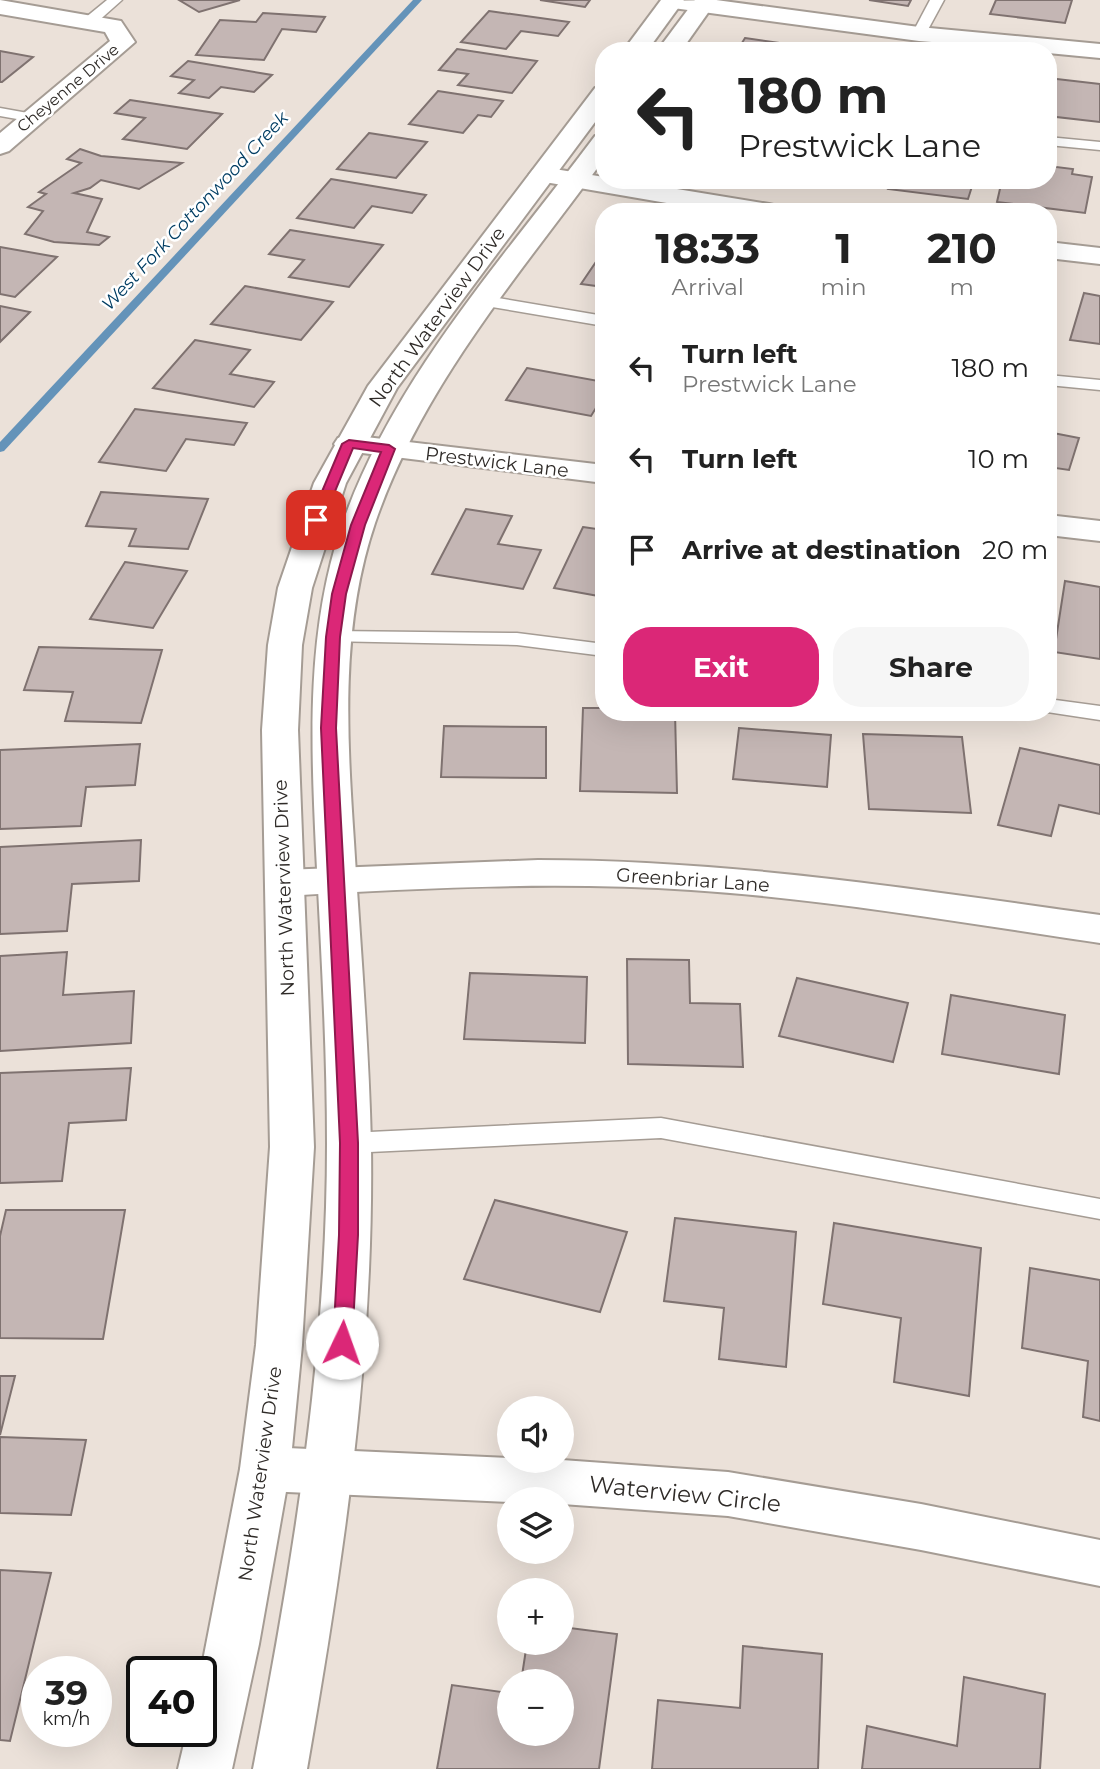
<!DOCTYPE html>
<meta charset="utf-8">
<style>
:root{--surface:#fff;--page:#f6f6f6;--text:#222;--muted:#767676;--accent:#db2777}
body{margin:0;font-family:Montserrat,sans-serif;background:var(--page);color:var(--text);height:100vh;display:flex;flex-direction:column;font-size:26px;white-space:nowrap}
*{box-sizing:border-box;margin:0}
p{font-size:23px;color:var(--muted)}
.icon{flex:none;width:38px;height:38px;fill:none;stroke:currentColor;stroke-width:2;stroke-linecap:round;stroke-linejoin:round}
.map{position:relative;flex:1;overflow:hidden}
.drawer{position:absolute;left:595px;top:203px;width:462px;height:518px;display:flex;flex-direction:column;background:var(--surface);border-radius:28px;box-shadow:0 7px 28px #0002}
.drawer>*{flex:none}
.guide{position:absolute;left:595px;top:42px;width:462px;height:147px;border-radius:28px;box-shadow:0 7px 28px #0002;background:#fff;color:var(--text);overflow:hidden}
.controls{position:absolute;left:497px;top:1396px;display:grid;gap:14px}
.controls a{display:grid;place-items:center;width:77px;height:77px;border-radius:50%;background:var(--surface);box-shadow:0 7px 28px #0002;font-size:35px}
.speed{position:absolute;left:21px;top:1656px;display:flex;gap:14px;font-size:35px;font-weight:700;text-align:center}
.speed>*{display:grid;place-content:center;width:91px;height:91px;border-radius:50%;background:var(--surface);box-shadow:0 7px 28px #0002;line-height:1}
.speed small{font-size:18px;font-weight:400}
.speed .limit{border:4px solid #111;border-radius:10px;background:#fff;color:#111}
.pin{position:absolute;display:grid;place-items:center;width:60px;height:60px;color:#fff;margin:-30px;border-radius:14px;box-shadow:0 4px 10px #0006}
.me{position:absolute;width:77px;margin:-38px;rotate:3deg;stroke-linejoin:round;filter:drop-shadow(0 0 5px #0008)}
.turn{display:flex;align-items:center;gap:24px;height:147px;padding:0 28px;font-size:32px}
.turn .icon{width:91px;height:91px;stroke-width:2.5}
.turn b{display:block;font-size:49px;line-height:60px}
.eta{display:flex;justify-content:space-evenly;align-items:center;height:119px;text-align:center}
.eta b{font-size:42px;font-weight:700;line-height:49px}
.cta{display:flex;gap:14px;margin-top:auto;padding:14px 28px}
.cta a{flex:1;height:80px;border-radius:28px;background:var(--accent);color:#fff;font-size:28px;font-weight:700;line-height:80px;text-align:center}
.cta a+a{background:var(--page);color:var(--text)}
ul{padding:0;list-style:none}
li{display:flex;align-items:center;gap:21px;height:91px;padding:0 28px}
li div{flex:1}
li b{display:block;font-size:26px}
li em{font-style:normal}
.map>svg:first-child{display:block}
.lines{fill:none;stroke-linecap:round;stroke-linejoin:round}
.stream{fill:#6493b9;fill-rule:evenodd}
.building{fill:#c4b6b4;stroke:#7f7270;stroke-width:2}
.lane-casing{stroke:#a59c94;stroke-width:3}
.street-casing{stroke:#a59c94;stroke-width:4}
.secondary-casing{stroke:#a59c94;stroke-width:4}
.lane{fill:#fff;fill-rule:evenodd}
.street{fill:#fff;fill-rule:evenodd}
.secondary{fill:#fff;fill-rule:evenodd}
.route{fill:#db2777;stroke:#8e194d;stroke-width:2}
.labels{text-anchor:middle;dominant-baseline:central;stroke-width:5;stroke-linejoin:round;paint-order:stroke}
.far-street-label{font-size:16px;fill:#2f2b28;stroke:#fff}
.far-water-label{font-size:18px;font-style:italic;fill:#013d63;stroke:#fff}
.street-label{font-size:19px;fill:#2f2b28;stroke:#fff}
.near-street-label{font-size:23px;fill:#2f2b28;stroke:#fff}
</style>
<div class="map">
<svg width="1100" height="1769" viewBox="0 0 1100 1769">
<rect width="100%" height="100%" fill="#ebe1d9"/>
<g class="lines">
<polygon class="stream" points="413,0 422,0 4,451 0,452 0,442"/>
</g>
<g class="building">
<polygon points="179,0 240,0 199,12"/>
<polygon points="540,0 590,0 585,7"/>
<polygon points="869,0 911,0 908,6"/>
<polygon points="996,0 1072,0 1065,23 990,14"/>
<polygon points="489,11 569,22 558,36 521,31 506,49 461,42"/>
<polygon points="263,13 325,17 316,32 282,29 264,60 196,55 220,20 256,22"/>
<polygon points="745,38 822,49 737,51"/>
<polygon points="457,49 537,61 512,93 458,85 468,74 439,70"/>
<polygon points="0,51 33,57 2,82 0,82"/>
<polygon points="188,61 272,75 254,92 221,87 209,98 179,93 194,80 171,76"/>
<polygon points="1048,78 1100,84 1100,122 1048,116"/>
<polygon points="438,91 503,101 491,117 478,115 463,133 409,124"/>
<polygon points="130,100 222,114 187,149 123,139 145,118 115,113"/>
<polygon points="369,133 427,142 396,178 337,169"/>
<polygon points="80,149 101,156 182,163 139,189 101,180 90,188 74,193 102,199 87,232 109,237 99,245 54,242 25,234 43,211 28,207 46,194 39,192 81,163 67,159"/>
<polygon points="1048,166 1073,169 1072,174 1092,177 1085,213 997,202 1002,180 1048,180"/>
<polygon points="331,179 426,195 412,213 372,206 354,228 297,218"/>
<polygon points="891,180 974,180 968,199 888,189"/>
<polygon points="290,230 383,245 349,287 289,277 304,260 269,254"/>
<polygon points="0,247 57,257 15,297 0,294"/>
<polygon points="604,250 604,287 581,284"/>
<polygon points="245,286 333,302 301,340 211,324"/>
<polygon points="1084,293 1100,296 1100,344 1070,340"/>
<polygon points="0,306 30,312 0,342"/>
<polygon points="195,340 250,350 230,374 274,382 254,407 153,388"/>
<polygon points="527,368 604,382 604,395 591,416 506,400"/>
<polygon points="135,409 247,423 234,445 186,439 166,471 99,462"/>
<polygon points="1048,432 1079,438 1069,470 1048,467"/>
<polygon points="101,492 208,499 188,549 129,546 136,529 86,526"/>
<polygon points="466,509 512,516 498,544 541,550 523,589 432,574"/>
<polygon points="583,527 604,530 604,597 554,588"/>
<polygon points="125,562 187,571 153,628 90,619"/>
<polygon points="1065,581 1100,587 1100,659 1054,652"/>
<polygon points="39,647 162,650 141,723 65,721 73,692 24,690"/>
<polygon points="583,708 604,708 604,712 675,712 677,793 580,791"/>
<polygon points="444,726 546,727 546,778 441,777"/>
<polygon points="739,728 831,735 827,787 733,779"/>
<polygon points="863,734 962,737 971,813 869,809"/>
<polygon points="140,744 135,785 86,787 81,826 0,829 0,750"/>
<polygon points="1020,748 1100,765 1100,814 1059,805 1051,836 998,825"/>
<polygon points="141,840 139,881 72,884 67,931 0,934 0,847"/>
<polygon points="67,952 63,995 134,991 131,1043 0,1051 0,956"/>
<polygon points="627,959 689,960 690,1003 740,1004 743,1067 628,1064"/>
<polygon points="470,973 587,977 585,1043 464,1039"/>
<polygon points="797,978 908,1003 893,1062 779,1036"/>
<polygon points="951,995 1065,1015 1059,1074 942,1054"/>
<polygon points="131,1068 126,1120 69,1123 62,1181 0,1183 0,1073"/>
<polygon points="495,1200 627,1232 600,1312 464,1279"/>
<polygon points="6,1210 125,1210 103,1339 0,1338 0,1236"/>
<polygon points="675,1218 796,1232 786,1367 719,1359 724,1308 664,1301"/>
<polygon points="834,1223 981,1248 969,1396 894,1382 901,1318 823,1304"/>
<polygon points="1030,1268 1100,1280 1100,1421 1083,1417 1088,1361 1022,1348"/>
<polygon points="0,1376 15,1376 0,1435"/>
<polygon points="0,1437 86,1440 71,1515 0,1513"/>
<polygon points="0,1570 51,1573 10,1741 0,1740"/>
<polygon points="562,1627 617,1634 599,1769 437,1769 452,1685 509,1693 509,1734 562,1734 562,1682 521,1682 527,1643 562,1643"/>
<polygon points="743,1646 822,1654 818,1769 652,1769 658,1700 740,1708"/>
<polygon points="964,1677 1045,1694 1040,1769 862,1769 867,1726 957,1746"/>
</g>
<g class="lines">
<g class="lane-casing">
<g id="lane">
<polygon points="107,0 122,0 95,24 85,24 85,18"/>
<polygon points="930,0 944,0 924,37 914,37 912,34"/>
<polygon points="0,108 39,115 41,118 34,122 0,116"/>
<polygon points="1048,137 1100,142 1100,150 1048,145"/>
<polygon points="486,296 604,316 604,326 480,305 478,301 480,297"/>
<polygon points="1048,375 1100,380 1100,390 1048,385"/>
<polygon points="333,631 517,633 604,644 604,656 517,645 326,641 323,637 326,633"/>
<polygon points="1048,699 1100,706 1100,720 1047,712"/>
<polygon points="661,1118 1100,1199 1100,1219 661,1138 349,1153 340,1150 336,1143 340,1136 349,1133"/>
</g>
</g>
<g class="street-casing">
<g id="street">
<polygon points="0,0 121,21 135,42 9,151 0,154 0,133 110,41 105,32 0,14"/>
<polygon points="716,0 919,27 1100,44 1100,58 1048,53 1048,51 919,41 673,8 665,6 662,1"/>
<polygon points="542,167 604,177 604,180 622,180 769,204 778,206 782,212 719,212 533,180 529,175 533,170"/>
<polygon points="1048,242 1100,248 1100,264 1048,258"/>
<polygon points="349,435 604,465 604,483 338,450 334,444 338,438"/>
<polygon points="1048,515 1100,521 1100,541 1048,535"/>
<path d="M538 860C728 860 913 889 1100 915V943C964 923 828 899 691 890 555 881 419 888 284 896L270 892 265 883 270 874 284 870Z"/>
<polygon points="265,1447 509,1458 509,1461 562,1460 728,1472 921,1504 1100,1540 1100,1586 921,1550 728,1516 562,1504 562,1500 509,1502 265,1491 248,1484 240,1469 248,1454"/>
</g>
</g>
<g class="secondary-casing">
<g id="secondary">
<polygon points="661,0 684,0 647,51 623,51"/>
<polygon points="695,0 717,0 681,51 657,51"/>
<polygon points="604,86 604,110 397,388 346,483 312,588 302,645 298,730 314,1147 302,1345 290,1469 259,1644 232,1769 178,1769 187,1731 201,1731 201,1671 240,1469 256,1345 270,1147 262,730 268,645 278,588 314,483 368,386 595,88"/>
<path d="M604 134V159C520 274 422 386 375 523 340 626 347 736 354 842 360 943 369 1045 371 1146 374 1356 343 1563 307 1769H253C293 1563 327 1355 327 1144 327 1046 321 948 316 850 311 741 306 630 342 525 393 378 504 258 595 136Z"/>
</g>
</g>
<use href="#lane" class="lane"/>
<use href="#street" class="street"/>
<use href="#secondary" class="secondary"/>
</g>
<polygon class="route" points="349,440 389,445 395,449 365,525 346,594 340,637 336,728 358,1143 358,1235 352,1343 349,1349 342,1351 335,1349 333,1343 339,1235 340,1143 321,728 326,637 332,594 351,525 381,452 353,448 323,520 316,524 310,520 342,444"/>
<g class="labels">
<g class="far-street-label">
<text transform="translate(68 88) rotate(-40)">Cheyenne Drive</text>
</g>
<g class="far-water-label">
<text transform="translate(195 211) rotate(-47)">West Fork Cottonwood Creek</text>
</g>
<g class="street-label">
<text transform="translate(437 317) rotate(-54)">North Waterview Drive</text>
<text transform="translate(497 462) rotate(7)">Prestwick Lane</text>
<text transform="translate(693 880) rotate(4)">Greenbriar Lane</text>
<text transform="translate(284 888) rotate(-92)">North Waterview Drive</text>
<text transform="translate(260 1474) rotate(-82)">North Waterview Drive</text>
</g>
<g class="near-street-label">
<text transform="translate(685 1494) rotate(6)">Waterview Circle</text>
</g>
</g>
</svg>
<div class="controls">
<a><svg class="icon" aria-label="sound" viewBox="0 0 24 24"><path d="M4 9h4l5-4v14l-5-4H4zM17 9q2 3 0 6"/></svg></a>
<a><svg class="icon" aria-label="layers" viewBox="0 0 24 24"><path d="M12 4l9 5-9 5-9-5zM3 14l9 5 9-5"/></svg></a>
<a>+</a>
<a>−</a>
</div>
<div class="speed"><div>39<small>km/h</small></div><div class="limit">40</div></div>
<div class="pin" style="left:316px;top:520px;background:#d93025"><svg class="icon" aria-label="arrive" viewBox="0 0 24 24"><path d="M6 21V4h12l-3 4 3 4H6"/></svg></div>
<svg class="me" style="left:342px;top:1343px" viewBox="-20 -20 40 40"><circle r="19" fill="#fff"/><path d="M0-13L10 11 0 6-10 11z" fill="#db2777"/></svg>
<div class="guide">
<div class="turn"><svg class="icon" aria-label="left" viewBox="0 0 24 24"><path d="M17 20v-9H6M10 6l-5 5 5 5"/></svg><div><b>180 m</b>Prestwick Lane</div></div>
</div>
<section class="drawer">
<div class="eta">
<div><b>18:33</b><p>Arrival</p></div>
<div><b>1</b><p>min</p></div>
<div><b>210</b><p>m</p></div>
</div>
<ul>
<li><svg class="icon" aria-label="left" viewBox="0 0 24 24"><path d="M17 20v-9H6M10 6l-5 5 5 5"/></svg><div><b>Turn left</b><p>Prestwick Lane</p></div><em>180 m</em></li>
<li><svg class="icon" aria-label="left" viewBox="0 0 24 24"><path d="M17 20v-9H6M10 6l-5 5 5 5"/></svg><div><b>Turn left</b></div><em>10 m</em></li>
<li><svg class="icon" aria-label="arrive" viewBox="0 0 24 24"><path d="M6 21V4h12l-3 4 3 4H6"/></svg><div><b>Arrive at destination</b></div><em>20 m</em></li>
</ul>
<div class="cta"><a>Exit</a><a>Share</a></div>
</section>
</div>
